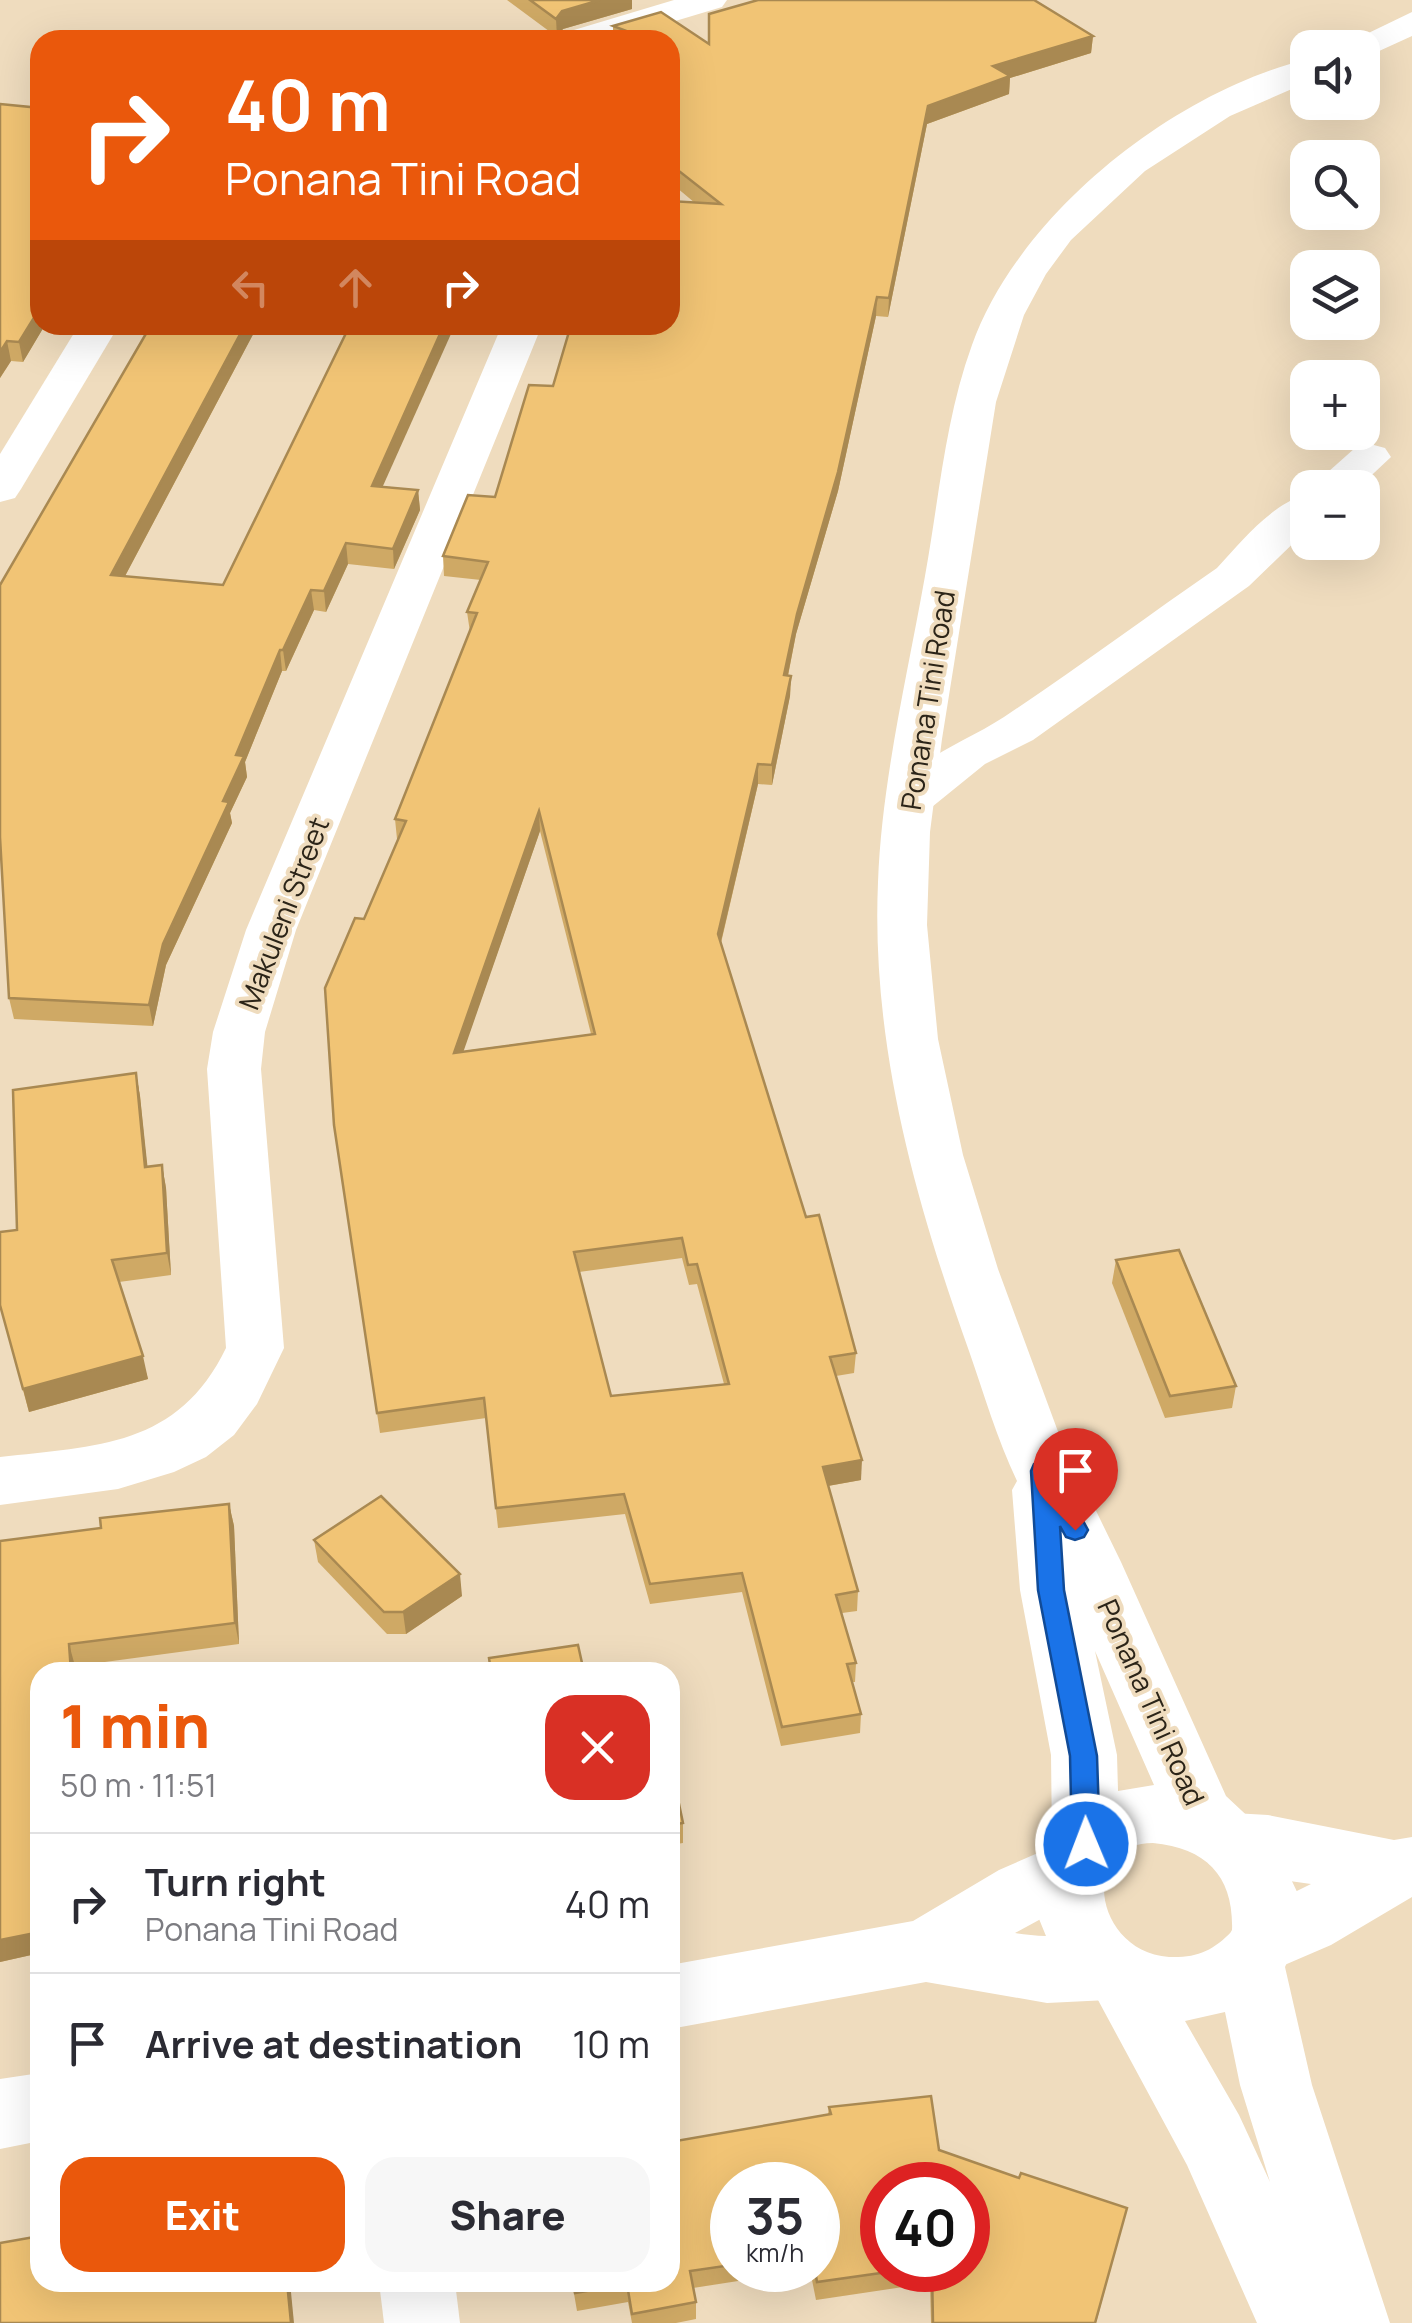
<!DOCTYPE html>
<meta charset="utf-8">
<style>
:root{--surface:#fff;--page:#f7f7f7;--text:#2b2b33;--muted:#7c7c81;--line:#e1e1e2;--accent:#ea580c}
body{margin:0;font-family:Manrope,sans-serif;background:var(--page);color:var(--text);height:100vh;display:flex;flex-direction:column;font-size:38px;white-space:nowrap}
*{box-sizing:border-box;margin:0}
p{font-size:32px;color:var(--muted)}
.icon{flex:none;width:55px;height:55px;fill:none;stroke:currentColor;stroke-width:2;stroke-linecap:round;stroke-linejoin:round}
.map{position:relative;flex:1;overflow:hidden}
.sheet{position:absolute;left:30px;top:1662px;width:650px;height:630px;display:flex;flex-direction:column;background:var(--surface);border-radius:30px;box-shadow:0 10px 40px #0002}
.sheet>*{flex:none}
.guide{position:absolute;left:30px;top:30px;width:650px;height:305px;border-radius:30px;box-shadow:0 10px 40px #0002;background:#ea580c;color:#fff;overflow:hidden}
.controls{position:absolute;left:1290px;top:30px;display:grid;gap:20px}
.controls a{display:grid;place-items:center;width:90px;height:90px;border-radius:20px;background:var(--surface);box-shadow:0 10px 40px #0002;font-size:50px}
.speed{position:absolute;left:710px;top:2162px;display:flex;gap:20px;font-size:50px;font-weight:700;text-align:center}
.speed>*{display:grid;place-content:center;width:130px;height:130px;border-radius:50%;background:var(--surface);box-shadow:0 10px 40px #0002;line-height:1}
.speed small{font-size:25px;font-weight:400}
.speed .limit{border:15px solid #d22;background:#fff;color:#111}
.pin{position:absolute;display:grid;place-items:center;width:85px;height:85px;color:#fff;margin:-102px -42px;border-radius:50% 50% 50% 0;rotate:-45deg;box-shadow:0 0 10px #0007}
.pin .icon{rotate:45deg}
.me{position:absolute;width:110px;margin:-55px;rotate:359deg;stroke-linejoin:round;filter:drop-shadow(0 0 8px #0008)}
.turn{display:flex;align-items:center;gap:35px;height:210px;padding:0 30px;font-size:45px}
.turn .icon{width:130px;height:130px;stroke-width:2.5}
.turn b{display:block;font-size:70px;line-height:85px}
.lanes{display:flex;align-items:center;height:95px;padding:0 30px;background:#0003;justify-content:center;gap:50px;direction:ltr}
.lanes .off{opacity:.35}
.round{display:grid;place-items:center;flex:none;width:105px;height:105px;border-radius:30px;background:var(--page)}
.summary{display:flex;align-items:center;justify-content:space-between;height:170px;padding:0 30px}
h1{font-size:60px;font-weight:800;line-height:75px;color:var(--accent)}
.primary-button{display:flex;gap:20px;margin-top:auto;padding:20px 30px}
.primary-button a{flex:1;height:115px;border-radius:30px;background:var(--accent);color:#fff;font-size:40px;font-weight:800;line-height:115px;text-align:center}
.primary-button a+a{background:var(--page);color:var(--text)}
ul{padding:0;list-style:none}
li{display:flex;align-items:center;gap:30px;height:140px;padding:0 30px;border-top:2px solid var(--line)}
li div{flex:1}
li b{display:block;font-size:38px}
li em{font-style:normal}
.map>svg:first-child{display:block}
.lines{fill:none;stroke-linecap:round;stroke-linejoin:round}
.minor{fill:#fff;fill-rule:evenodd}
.tertiary{fill:#fff;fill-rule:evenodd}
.wall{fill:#cfa965;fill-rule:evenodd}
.shaded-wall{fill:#a98952}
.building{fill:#f1c475;stroke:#a98952;stroke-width:2.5;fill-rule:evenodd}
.route{fill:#1a73e8;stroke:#114b97;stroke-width:2.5}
.labels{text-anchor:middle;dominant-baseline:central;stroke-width:8;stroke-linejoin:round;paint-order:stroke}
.street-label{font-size:28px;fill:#2b2418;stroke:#efdcbe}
</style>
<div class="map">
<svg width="1412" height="2323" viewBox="0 0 1412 2323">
<rect width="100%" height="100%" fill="#efdcbe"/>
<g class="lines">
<g class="minor">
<polygon points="674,0 727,0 722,7 612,40 559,40 564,33"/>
<polygon points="79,325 119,325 21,489 15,498 0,502 0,454"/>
<path d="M502 325H542L296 930 265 1032 261 1069 284 1348 257 1404 234 1435 206 1457 174 1472 118 1489 0 1505V1457C97 1446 178 1447 226 1348L207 1069 213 1032 246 930Z"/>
<polygon points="1370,444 1385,448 1391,457 1358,488 1310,488 1355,448"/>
<path d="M1308 494V529L1249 586 1033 740 985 764 927 811 910 815 893 811 886 800C913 759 964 743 1004 717 1076 669 1146 617 1217 568 1242 541 1272 503 1308 494Z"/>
<polygon points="1233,1813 1268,1815 1394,1840 1412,1837 1412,1897 1331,1945 1261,1975 1236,1965 1226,1943 1236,1921 1311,1884 1233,1873 1209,1864 1199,1843 1209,1822"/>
<path d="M1070 1839 1094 1848 1104 1869 1094 1890 1015 1933C1055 1940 1095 1931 1133 1945L1143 1968 1133 1991 1108 2000 1047 2003 926 1982 670 2029V1965L913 1921 999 1870Z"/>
<polygon points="40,2073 40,2141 0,2149 0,2079"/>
<polygon points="379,2282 455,2282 460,2323 384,2323"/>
</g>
<g class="tertiary">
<polygon points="1412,12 1412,36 1366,57 1362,56 1362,48 1349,47 1354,40"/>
<path d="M1308 59V82L1230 116 1145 171 1071 240 1046 274 1024 315 996 402 942 739 930 832 927 925 938 1039 963 1155 998 1269 1060 1437 1121 1562 1226 1796 1272 1839 1299 1896 1301 1931 1285 1967 1312 2085 1390 2323H1257L1187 2165 1098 2000 1075 1986 1057 1963 1037 1914 1036 1886 1052 1839 1051 1755 1020 1590 1012 1490 1017 1481C997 1439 984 1394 969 1351 915 1200 871 1044 878 882 882 779 907 678 925 576 939 499 945 419 972 345 1019 214 1173 92 1308 59ZM1095 1651 1154 1785 1118 1791 1117 1755ZM1153 1843C1208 1848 1234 1878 1232 1931 1213 1951 1197 1958 1169 1957 1095 1952 1077 1844 1153 1843ZM1225 2012 1240 2085 1270 2182 1239 2115 1185 2021Z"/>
</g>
</g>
<g class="wall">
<polygon points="507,0 632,0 632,9 563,29 557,37"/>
<path d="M613 26 709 44 1093 36 1091 53 1010 78 1009 94 927 124 888 317 876 316 838 491 796 634 788 676H791L790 696 772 785 758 784 721 943 806 1217 856 1353 854 1373 836 1376 861 1480 828 1486 858 1591 857 1611 842 1613 856 1663 855 1682H852L861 1714 860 1733 781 1746 742 1592 650 1604 625 1514 498 1528 486 1418 380 1433 334 1125 364 919 398 840 397 839 395 819 470 632 467 612 481 580 444 576 443 556 495 497 553 386 695 203 670 182V40H613ZM540 831 591 1034 463 1051ZM682 1258 689 1285 697 1284 724 1384 611 1396 579 1272Z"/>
<polygon points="0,104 40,325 45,325 23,362 11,361 0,378"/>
<polygon points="151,325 258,325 125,576 223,585 382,486 418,490 420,510 394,569 348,564 326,612 314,610 286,671 282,671 245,762 247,777 230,813 232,823 166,965 153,1026 14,1019 9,998"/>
<polygon points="136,1073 140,1096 147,1167 162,1165 166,1188 171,1275 119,1282 148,1379 29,1412 0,1306 17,1230"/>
<polygon points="1116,1260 1236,1386 1232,1408 1165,1418 1112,1283"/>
<polygon points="229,1504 234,1526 239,1644 75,1666 40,1672 40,1953 0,1962 0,1541 101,1528"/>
<polygon points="314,1540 462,1596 406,1634 387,1634 318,1562"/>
<polygon points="670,1761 683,1823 683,1843 670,1845"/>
<path d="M931 2096 939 2150 1019 2178 1021 2173 1127 2208 1096 2323H931L930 2283 816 2300 810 2270 693 2288 696 2302V2319L676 2323H632L628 2302 577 2311 572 2282H670V2142L828 2114 829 2107ZM732 2185H818V2270H732ZM882 2185H968V2270H882Z"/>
</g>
<g class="shaded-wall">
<polygon points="600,0 632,0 632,9 563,29 557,37 556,19 562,11"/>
<polygon points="1093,36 1091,53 1010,78 1009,94 927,124 888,317 889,298 928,106 993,66"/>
<polygon points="877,297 876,316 838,491 796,634 784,695 784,675 797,614"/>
<polygon points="40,308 40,325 45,325 23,362 19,342"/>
<polygon points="245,325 258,325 115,595 111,575"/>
<polygon points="444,325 455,325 374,506 372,486"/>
<polygon points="7,341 11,361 0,378 0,352"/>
<polygon points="418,490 420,510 394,569 393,549"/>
<polygon points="346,543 348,564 326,612 324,591"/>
<polygon points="311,590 314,610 286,671 283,650"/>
<polygon points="280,650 282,671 245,762 247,777 230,813 232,823 166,965 153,1026 149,1005 163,944 223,801 236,755"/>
<polygon points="791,676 790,696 772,785 772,765"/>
<polygon points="758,764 758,784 718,954 718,934"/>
<polygon points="539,811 540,831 456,1073 454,1053"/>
<polygon points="136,1073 140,1096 150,1190 145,1167"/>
<polygon points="162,1165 166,1188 171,1275 167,1253"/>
<polygon points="143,1356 148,1379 29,1412 23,1389"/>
<polygon points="862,1460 861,1480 822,1487 823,1467"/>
<polygon points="229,1504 234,1526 239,1644 235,1623"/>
<polygon points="460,1574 462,1596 406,1634 403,1612"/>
<polygon points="69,1644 75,1666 75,1672 71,1672"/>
<polygon points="40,1932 40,1953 0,1962 0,1940"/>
<polygon points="287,2282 290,2282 294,2323 291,2323"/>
</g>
<g class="building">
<polygon points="530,0 600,0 562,11 556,19"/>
<path d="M758 0H1034L1093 36 993 66 1010 76 928 106 889 298 877 297 838 472 797 614 784 675 791 676 772 765 758 764 718 934 806 1217 819 1215 856 1353 830 1357 862 1460 823 1467 858 1591 836 1595 856 1663 847 1664 861 1714 782 1727 742 1573 650 1584 624 1494 496 1508 484 1398 377 1413 334 1125 325 988 355 918 364 919 406 821 395 819 477 613 467 612 488 562 443 556 468 495 495 497 529 385 553 386 571 325H670V201L721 204 670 164V40H635L637 35 613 26 661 12 709 44V14ZM539 811 595 1034 454 1053ZM682 1238 688 1265 697 1264 729 1384 611 1396 574 1252Z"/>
<polygon points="0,104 40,108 40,308 19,342 7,341 0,352"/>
<polygon points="151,325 245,325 111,575 223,585 350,325 444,325 372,486 418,490 393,549 346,543 324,591 311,590 283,650 280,650 236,755 244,756 223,801 229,802 163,944 149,1005 9,998 0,837 0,585"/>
<polygon points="136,1073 145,1167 162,1165 167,1253 112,1260 143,1356 23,1389 0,1305 0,1232 17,1230 13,1090"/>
<polygon points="1179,1250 1236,1386 1170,1396 1116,1260"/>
<polygon points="381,1496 460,1574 403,1612 384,1612 314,1540"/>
<polygon points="229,1504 235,1623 69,1644 71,1672 40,1672 40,1932 0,1940 0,1541 101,1528 100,1518"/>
<polygon points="578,1645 584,1672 491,1672 489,1658"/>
<polygon points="670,1761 683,1823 670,1825"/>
<polygon points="931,2096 939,2150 1019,2178 1021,2173 1127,2208 1095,2323 933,2323 932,2270 968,2270 968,2185 882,2185 882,2270 902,2270 817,2282 815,2270 818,2270 818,2185 732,2185 732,2265 690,2271 696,2302 632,2314 627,2284 575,2293 573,2282 670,2282 670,2142 831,2114 829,2107"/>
<polygon points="40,2236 40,2282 287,2282 291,2323 0,2323 0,2243"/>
</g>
<polygon class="route" points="1043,1461 1052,1464 1088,1530 1084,1537 1075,1540 1066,1537 1060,1526 1064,1590 1097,1756 1100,1844 1096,1852 1086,1856 1076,1852 1072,1844 1070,1756 1038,1590 1031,1471 1034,1464"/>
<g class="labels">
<g class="street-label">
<text transform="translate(927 700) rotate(-81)">Ponana Tini Road</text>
<text transform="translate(283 913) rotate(-69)">Makuleni Street</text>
<text transform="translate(1152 1702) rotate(66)">Ponana Tini Road</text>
</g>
</g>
</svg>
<div class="controls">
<a><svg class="icon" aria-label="sound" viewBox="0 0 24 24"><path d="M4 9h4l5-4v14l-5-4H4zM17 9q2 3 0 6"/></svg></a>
<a><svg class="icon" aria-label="search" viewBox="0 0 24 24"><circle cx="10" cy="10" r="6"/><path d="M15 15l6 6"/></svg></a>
<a><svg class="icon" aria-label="layers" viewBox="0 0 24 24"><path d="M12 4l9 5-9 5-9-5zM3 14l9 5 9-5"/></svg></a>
<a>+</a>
<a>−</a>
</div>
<div class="speed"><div>35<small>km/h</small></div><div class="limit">40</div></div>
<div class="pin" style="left:1075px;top:1530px;background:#d93025"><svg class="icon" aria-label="arrive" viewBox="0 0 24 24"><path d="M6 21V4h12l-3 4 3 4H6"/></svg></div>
<svg class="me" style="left:1086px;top:1844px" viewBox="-20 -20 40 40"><circle r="17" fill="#1a73e8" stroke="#fff" stroke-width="3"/><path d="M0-11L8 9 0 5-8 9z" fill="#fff"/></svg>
<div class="guide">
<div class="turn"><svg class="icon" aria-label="right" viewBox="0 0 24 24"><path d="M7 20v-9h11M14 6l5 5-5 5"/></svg><div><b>40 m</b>Ponana Tini Road</div></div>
<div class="lanes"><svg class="icon off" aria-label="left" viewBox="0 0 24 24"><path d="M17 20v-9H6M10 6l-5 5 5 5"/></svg><svg class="icon off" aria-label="ahead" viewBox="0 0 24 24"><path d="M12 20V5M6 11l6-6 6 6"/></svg><svg class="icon" aria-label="right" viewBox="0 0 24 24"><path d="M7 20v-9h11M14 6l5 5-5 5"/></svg></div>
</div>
<section class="sheet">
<div class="summary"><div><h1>1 min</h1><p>50 m · 11:51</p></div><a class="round" style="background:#d93025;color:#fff"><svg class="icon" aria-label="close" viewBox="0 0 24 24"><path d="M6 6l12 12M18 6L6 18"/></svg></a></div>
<ul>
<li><svg class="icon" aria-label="right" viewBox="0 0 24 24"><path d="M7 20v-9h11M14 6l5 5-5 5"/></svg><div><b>Turn right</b><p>Ponana Tini Road</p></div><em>40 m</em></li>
<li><svg class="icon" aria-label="arrive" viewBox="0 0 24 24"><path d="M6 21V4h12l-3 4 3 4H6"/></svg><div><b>Arrive at destination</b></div><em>10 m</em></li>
</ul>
<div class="primary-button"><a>Exit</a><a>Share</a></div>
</section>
</div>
